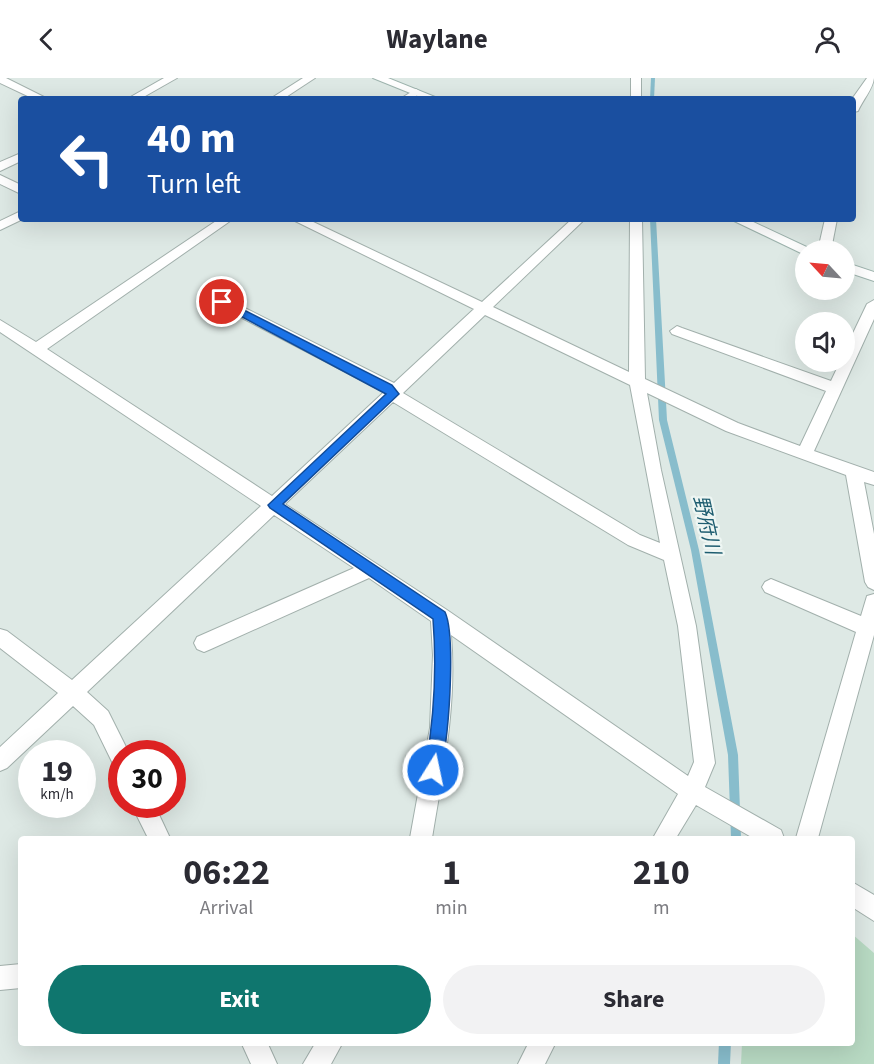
<!DOCTYPE html>
<meta charset="utf-8">
<style>
:root{--surface:#fff;--page:#f2f2f3;--text:#2b2b33;--muted:#7c7c81;--accent:#0f766e}
body{margin:0;font-family:"Source Sans 3","Noto Sans JP",sans-serif;background:var(--page);color:var(--text);height:100vh;display:flex;flex-direction:column;font-size:22px;white-space:nowrap}
*{box-sizing:border-box;margin:0}
p{font-size:20px;color:var(--muted)}
.icon{flex:none;width:33px;height:33px;fill:none;stroke:currentColor;stroke-width:2;stroke-linecap:round;stroke-linejoin:round}
.map{position:relative;flex:1;overflow:hidden}
.side{position:absolute;left:18px;top:758px;width:837px;height:210px;display:flex;flex-direction:column;background:var(--surface);border-radius:6px;box-shadow:0 6px 24px #0002}
.side>*{flex:none}
.top-card{position:absolute;left:18px;top:18px;width:838px;height:126px;border-radius:6px;box-shadow:0 6px 24px #0002;background:#1a4fa0;color:#fff;overflow:hidden}
.needle{width:39px;rotate:296deg}
.fabs{position:absolute;left:795px;top:162px;display:grid;gap:12px}
.fabs a{display:grid;place-items:center;width:60px;height:60px;border-radius:50%;background:var(--surface);box-shadow:0 6px 24px #0002;font-size:30px}
.speed{position:absolute;left:18px;top:662px;display:flex;gap:12px;font-size:30px;font-weight:700;text-align:center}
.speed>*{display:grid;place-content:center;width:78px;height:78px;border-radius:50%;background:var(--surface);box-shadow:0 6px 24px #0002;line-height:1}
.speed small{font-size:15px;font-weight:400}
.speed .limit{border:9px solid #d22;background:#fff;color:#111}
.pin{position:absolute;display:grid;place-items:center;width:51px;height:51px;color:#fff;margin:-26px;border:3px solid #fff;border-radius:50%;box-shadow:0 2px 6px #0007}
.me{position:absolute;width:66px;margin:-33px;rotate:10deg;stroke-linejoin:round;filter:drop-shadow(0 0 4px #0008)}
.turn{display:flex;align-items:center;gap:21px;height:126px;padding:0 30px;font-size:27px}
.turn .icon{width:78px;height:78px;stroke-width:2.5}
.turn b{display:block;font-size:42px;line-height:51px}
.eta{display:flex;justify-content:space-evenly;align-items:center;height:102px;text-align:center}
.eta b{font-size:36px;font-weight:700;line-height:42px}
.button{display:flex;gap:12px;margin-top:auto;padding:12px 30px}
.button a{flex:1;height:69px;border-radius:36px;background:var(--accent);color:#fff;font-size:24px;font-weight:700;line-height:69px;text-align:center}
.button a+a{background:var(--page);color:var(--text)}
header{display:flex;justify-content:space-between;align-items:center;height:78px;padding:0 30px;background:var(--surface);font-size:27px;font-weight:700}
.map>svg:first-child{display:block}
.green{fill:#b8dac3}
.lines{fill:none;stroke-linecap:round;stroke-linejoin:round}
.stream{fill:#88bdcc;fill-rule:evenodd}
.street-casing{stroke:#a2b0ac;stroke-width:2}
.secondary-casing{stroke:#9eb4ae;stroke-width:2}
.street{fill:#fff;fill-rule:evenodd}
.secondary{fill:#fff;fill-rule:evenodd}
.route{fill:#1a73e8;stroke:#114b97;stroke-width:1.5}
.labels{text-anchor:middle;dominant-baseline:central;stroke-width:4.5;stroke-linejoin:round;paint-order:stroke}
.water-label{font-size:20px;font-style:italic;fill:#1e5d70;stroke:#eef6f3}
</style>
<header><svg class="icon" aria-label="back" viewBox="0 0 24 24"><path d="M15 5l-7 7 7 7"/></svg>Waylane<svg class="icon" aria-label="person" viewBox="0 0 24 24"><circle cx="12" cy="8" r="4"/><path d="M4 21q1-7 8-7t8 7"/></svg></header>
<div class="map">
<svg width="874" height="986" viewBox="0 0 874 986">
<rect width="100%" height="100%" fill="#dee9e5"/>
<polygon class="green" points="852,856 874,875 874,986 741,986 742,965 852,964"/>
<g class="lines">
<g class="stream">
<polygon points="651,0 655,0 654,21 650,21"/>
<polygon points="650,141 656,141 667,342 699,472 738,677 741,760 731,760 728,677 691,472 659,342"/>
<polygon points="719,964 731,964 730,986 718,986"/>
</g>
<g class="street-casing">
<g id="street">
<polygon points="0,0 6,0 48,21 34,21 0,5"/>
<polygon points="164,0 177,0 140,21 127,21"/>
<polygon points="303,0 315,0 283,21 270,21"/>
<rect x="631" y="0" width="10" height="21"/>
<path d="M867 0H874C873 11 862 23 858 33L854 34 852 21Z"/>
<polygon points="416,11 421,14 412,21 400,21"/>
<polygon points="21,75 21,83 0,93 0,84"/>
<polygon points="0,97 21,107 21,116 0,106"/>
<polygon points="21,133 21,141 23,141 0,152 0,143"/>
<path d="M219 141H233L47 271 272 418 384 314 217 227 215 224 217 221H227L394 305 474 231 291 141H307L482 224 572 141H585L493 229 629 294 630 141H642L645 301 738 345 800 368 826 313 672 256 670 253 677 248 682 250 831 303 840 284H844V274L867 226 874 222V241L814 373 874 394V407L864 404 874 456V512L868 509 865 504 846 397 726 353 647 315 661 392 696 548 715 685 705 709 781 752 784 760H753L696 727 676 760H653L678 716 451 557C457 626 443 693 432 760H410L430 650 433 577 431 543 369 500 211 571 204 574 197 571 194 565 197 559 354 490 274 437 87 614 108 633 129 675H122V693L115 690 94 647 73 628 7 690 0 693V669L58 615 0 570V551L7 553 72 602 261 428 0 254V242L36 264ZM485 237 630 307 660 465 640 457 403 315ZM393 324 628 467 664 482 678 548 694 684 688 698 447 532 285 426Z"/>
<polygon points="825,141 837,141 831,172 818,172"/>
<polygon points="771,501 861,538 867,518 874,516 874,557 818,760 796,760 856,554 765,514 762,509 765,504"/>
<polygon points="131,726 154,726 170,760 148,760"/>
<polygon points="852,804 874,817 874,843 852,829"/>
<polygon points="21,886 21,910 0,912 0,888"/>
<polygon points="241,964 267,964 277,986 251,986"/>
<polygon points="316,964 343,964 331,986 303,986"/>
<polygon points="529,964 556,964 545,986 518,986"/>
</g>
</g>
<g class="secondary-casing">
<g id="secondary">
<polygon points="373,0 388,0 440,21 425,21"/>
<polygon points="730,141 747,141 813,172 806,172 806,176 801,175"/>
<polygon points="844,184 874,194 874,203 844,193"/>
</g>
</g>
<use href="#street" class="street"/>
<use href="#secondary" class="secondary"/>
</g>
<path class="route" d="M222 221 392 307 399 316 283 426 445 534C456 558 449 672 439 697L433 700 427 697 425 692C434 642 437 592 433 541L270 430 268 427 386 316 218 226V222Z"/>
<g class="labels">
<g class="water-label">
<text transform="translate(706 447) rotate(77)">野府川</text>
</g>
</g>
</svg>
<div class="fabs">
<a><svg class="needle" viewBox="-14 -14 28 28"><path d="M0-13l5 13h-10z" fill="#e53935"/><path d="M0 13l5-13h-10z" fill="#7c7c81"/></svg></a>
<a><svg class="icon" aria-label="sound" viewBox="0 0 24 24"><path d="M4 9h4l5-4v14l-5-4H4zM17 9q2 3 0 6"/></svg></a>
</div>
<div class="speed"><div>19<small>km/h</small></div><div class="limit">30</div></div>
<div class="pin" style="left:222px;top:224px;background:#d93025"><svg class="icon" aria-label="arrive" viewBox="0 0 24 24"><path d="M6 21V4h12l-3 4 3 4H6"/></svg></div>
<svg class="me" style="left:433px;top:692px" viewBox="-20 -20 40 40"><circle r="17" fill="#1a73e8" stroke="#fff" stroke-width="3"/><path d="M0-11L8 9 0 5-8 9z" fill="#fff"/></svg>
<div class="top-card">
<div class="turn"><svg class="icon" aria-label="left" viewBox="0 0 24 24"><path d="M17 20v-9H6M10 6l-5 5 5 5"/></svg><div><b>40 m</b>Turn left</div></div>
</div>
<section class="side">
<div class="eta">
<div><b>06:22</b><p>Arrival</p></div>
<div><b>1</b><p>min</p></div>
<div><b>210</b><p>m</p></div>
</div>
<div class="button"><a>Exit</a><a>Share</a></div>
</section>
</div>
